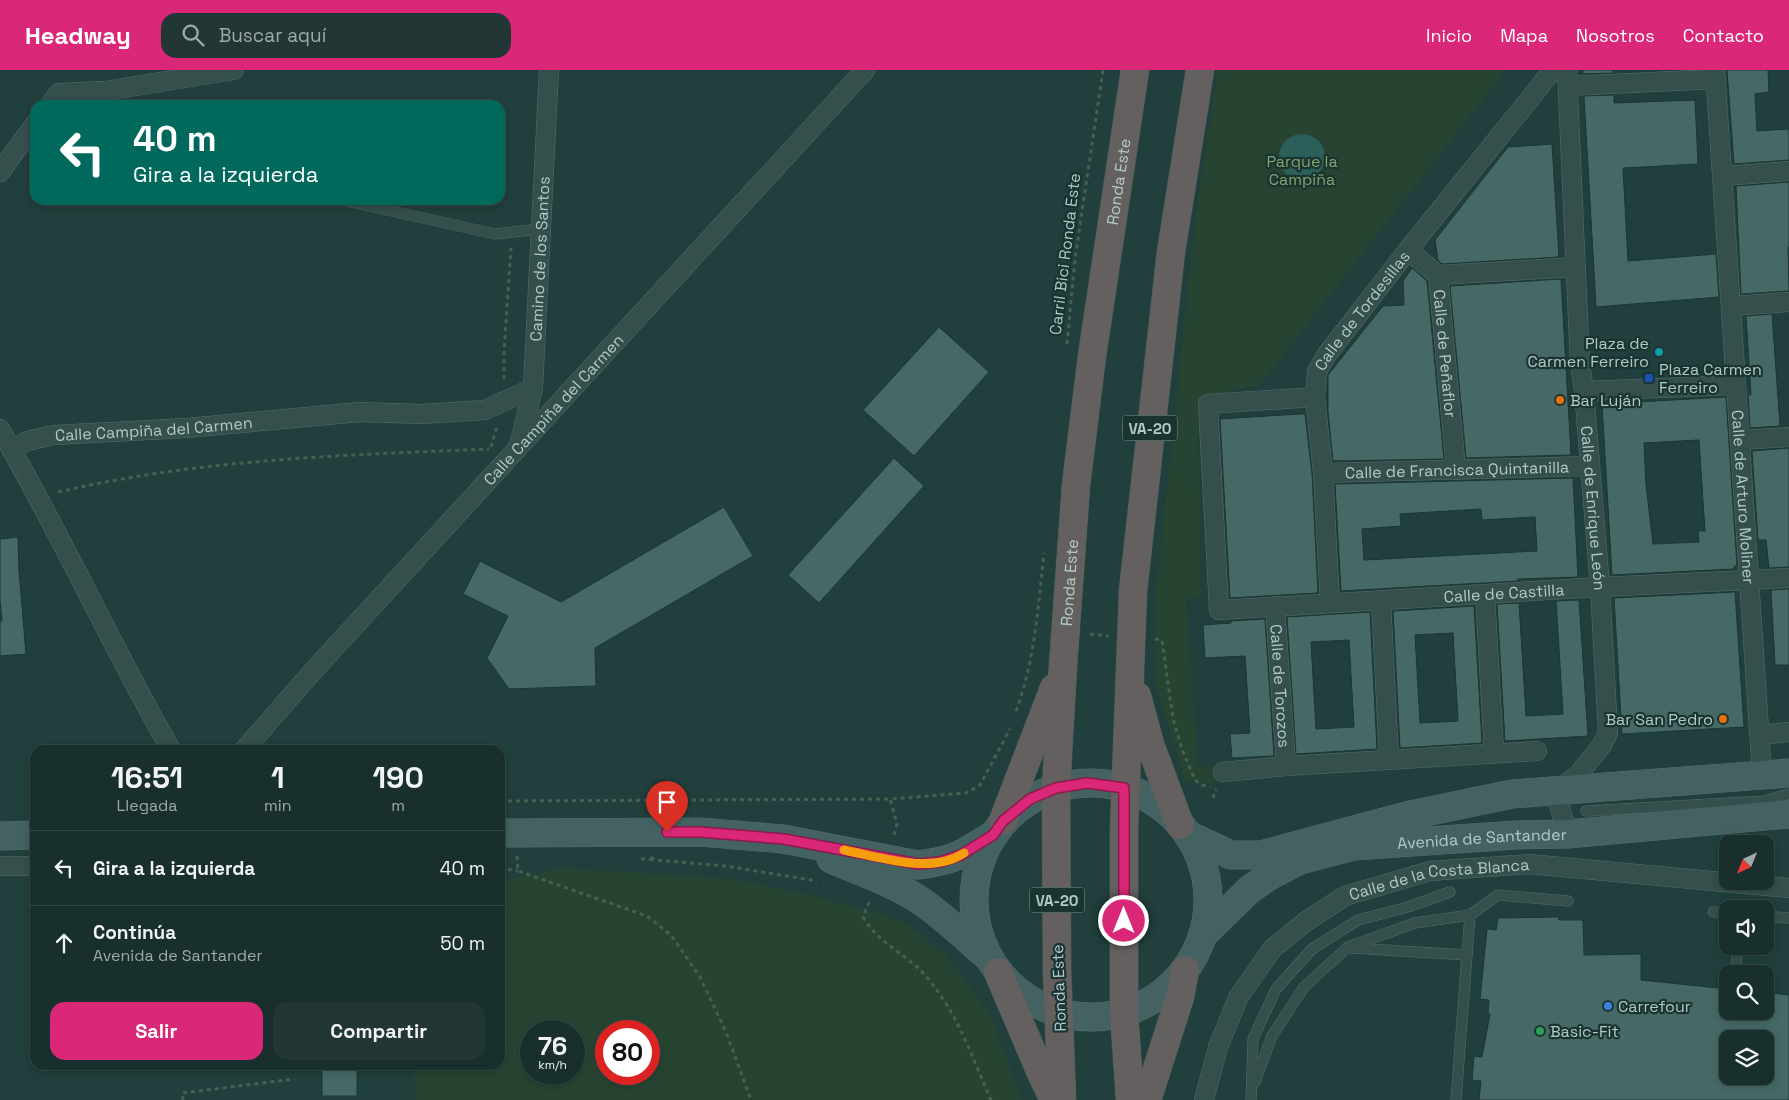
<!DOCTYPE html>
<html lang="es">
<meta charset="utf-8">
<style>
:root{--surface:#192f2d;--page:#223735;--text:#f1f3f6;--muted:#9fa9aa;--line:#374a49;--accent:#db2777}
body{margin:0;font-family:"Space Grotesk",sans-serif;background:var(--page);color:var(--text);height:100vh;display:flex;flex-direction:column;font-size:19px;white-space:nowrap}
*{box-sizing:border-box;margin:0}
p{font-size:16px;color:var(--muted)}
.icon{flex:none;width:28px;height:28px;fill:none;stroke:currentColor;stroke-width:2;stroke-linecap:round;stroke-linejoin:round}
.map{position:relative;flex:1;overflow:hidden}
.details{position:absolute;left:30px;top:675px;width:475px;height:325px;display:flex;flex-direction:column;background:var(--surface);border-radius:15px;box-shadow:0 2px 8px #0003,0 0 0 1px var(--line)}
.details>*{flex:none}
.guide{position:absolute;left:30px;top:30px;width:475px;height:105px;border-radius:15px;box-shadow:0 2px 8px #0003,0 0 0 1px var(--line);background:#00695c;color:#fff;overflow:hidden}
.needle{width:32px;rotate:223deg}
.buttons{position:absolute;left:1719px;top:765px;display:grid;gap:10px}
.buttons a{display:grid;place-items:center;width:55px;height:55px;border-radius:10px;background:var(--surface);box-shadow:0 2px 8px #0003,0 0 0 1px var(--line);font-size:25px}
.speed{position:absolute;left:520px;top:950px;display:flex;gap:10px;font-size:25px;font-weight:700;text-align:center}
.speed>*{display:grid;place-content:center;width:65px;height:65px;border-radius:50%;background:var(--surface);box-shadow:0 2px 8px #0003,0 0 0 1px var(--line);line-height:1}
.speed small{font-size:12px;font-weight:400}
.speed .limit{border:8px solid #d22;background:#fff;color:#111}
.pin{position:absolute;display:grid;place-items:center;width:42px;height:42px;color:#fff;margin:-51px -21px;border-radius:50% 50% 50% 0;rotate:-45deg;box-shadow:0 0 5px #0007}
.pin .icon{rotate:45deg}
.me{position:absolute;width:55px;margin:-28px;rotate:0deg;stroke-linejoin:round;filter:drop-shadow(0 0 4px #0008)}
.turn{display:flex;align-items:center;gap:18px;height:105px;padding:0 20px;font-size:22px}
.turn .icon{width:65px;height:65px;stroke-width:2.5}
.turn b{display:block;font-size:35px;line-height:42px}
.eta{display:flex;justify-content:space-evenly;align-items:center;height:85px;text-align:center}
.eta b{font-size:30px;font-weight:700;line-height:35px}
.action{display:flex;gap:10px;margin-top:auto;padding:10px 20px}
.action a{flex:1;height:58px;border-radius:15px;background:var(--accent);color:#fff;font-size:20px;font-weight:700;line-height:58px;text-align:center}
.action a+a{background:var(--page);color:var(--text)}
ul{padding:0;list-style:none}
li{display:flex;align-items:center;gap:15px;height:75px;padding:0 20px;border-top:1px solid var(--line)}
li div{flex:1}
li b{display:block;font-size:19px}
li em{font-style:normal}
header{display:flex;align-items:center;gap:30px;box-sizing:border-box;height:70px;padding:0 25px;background:var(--accent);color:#fff}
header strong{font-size:24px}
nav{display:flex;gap:28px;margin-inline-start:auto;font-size:18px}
.search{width:350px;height:45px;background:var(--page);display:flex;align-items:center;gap:12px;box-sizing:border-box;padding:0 18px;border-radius:15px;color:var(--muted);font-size:19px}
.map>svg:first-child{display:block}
.green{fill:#274432;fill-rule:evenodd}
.water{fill:#2c5f5a}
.building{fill:#466966;stroke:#1c3633;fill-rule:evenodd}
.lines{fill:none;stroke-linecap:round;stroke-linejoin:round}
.service-casing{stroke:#566f6d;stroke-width:11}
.minor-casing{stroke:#566f6d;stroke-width:20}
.secondary-casing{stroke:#566f6d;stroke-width:29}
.trunk-casing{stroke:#435c5a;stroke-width:29}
.path{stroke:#456151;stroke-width:3;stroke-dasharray:4 4;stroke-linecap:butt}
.service{stroke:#354f4c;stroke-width:10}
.minor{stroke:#354f4c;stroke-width:19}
.secondary{stroke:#436261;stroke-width:28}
.trunk{stroke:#646060;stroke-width:28}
.route-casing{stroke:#8e194d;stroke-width:12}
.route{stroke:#db2777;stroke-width:9}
.slow{stroke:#f59e0b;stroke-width:9}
.culture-dot{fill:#0f9aa8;stroke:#1a3431;stroke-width:2}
.transit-dot{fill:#1a4fb4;stroke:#1a3431;stroke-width:2}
.food-dot{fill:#e8710a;stroke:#1a3431;stroke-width:2}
.shop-dot{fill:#3f7fe0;stroke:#1a3431;stroke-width:2}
.leisure-dot{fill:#2e9e5b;stroke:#1a3431;stroke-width:2}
.labels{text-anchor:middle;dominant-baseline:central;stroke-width:4.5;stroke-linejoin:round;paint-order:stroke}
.shield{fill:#1a3431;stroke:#849d9b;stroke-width:1}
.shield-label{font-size:15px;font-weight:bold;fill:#b1cac9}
.park-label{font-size:16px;fill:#85a36d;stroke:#1a3431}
.street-label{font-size:16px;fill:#b1cac9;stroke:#1a3431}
.poi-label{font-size:16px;fill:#b1cac9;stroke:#1a3431;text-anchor:start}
</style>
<header>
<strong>Headway</strong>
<div class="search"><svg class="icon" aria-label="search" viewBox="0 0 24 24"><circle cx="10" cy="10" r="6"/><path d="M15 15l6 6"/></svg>Buscar aquí</div>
<nav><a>Inicio</a><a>Mapa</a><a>Nosotros</a><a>Contacto</a></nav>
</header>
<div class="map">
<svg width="1789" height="1030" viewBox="0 0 1789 1030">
<rect width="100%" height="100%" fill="#213f3c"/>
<g class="green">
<path d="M1218 0H1506L1258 317C1223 320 1216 321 1198 353L1201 526 1186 529 1198 697H1219L1212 714 1185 711 1155 612V532L1196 142Z"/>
<path d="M560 798 724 808 807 824 903 851 948 887 991 946 1022 1030H415L414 995H500V812ZM531 961H574V1004H531ZM606 961H649V1004H606Z"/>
</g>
<circle class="water" cx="1302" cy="87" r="23"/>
<g class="building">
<polygon points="1583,0 1613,0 1613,3 1583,4"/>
<polygon points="1727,0 1768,0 1769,22 1755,24 1757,61 1789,59 1789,90 1734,94"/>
<polygon points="1614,25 1614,33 1695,30 1698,94 1623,98 1628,191 1716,184 1719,227 1596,237 1584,26"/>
<polygon points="1552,74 1559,187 1442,194 1438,190 1435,170 1508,77"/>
<polygon points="1789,112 1789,177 1788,177 1789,221 1741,224 1736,116"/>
<polygon points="1412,198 1427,211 1444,389 1333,391 1328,342 1328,305 1383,236 1404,235 1403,211"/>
<polygon points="1561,209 1571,385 1466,388 1450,216"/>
<polygon points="1772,244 1780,356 1750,358 1748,325 1751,325 1746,246"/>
<polygon points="939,257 989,302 914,386 863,340"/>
<path d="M1726 327 1737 496H1734V499L1612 505 1602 334ZM1699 370 1705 461H1698L1699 472 1653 474 1646 415 1644 373Z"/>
<polygon points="1299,344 1305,344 1312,404 1318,523 1230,528 1220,349"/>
<polygon points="1789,378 1789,497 1769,498 1766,470 1758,470 1752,381"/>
<polygon points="894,388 924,416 819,533 788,505"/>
<path d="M1573 408 1578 507 1517 509 1518 511 1341 521 1335 414ZM1481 439 1482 450 1535 447 1537 481 1364 490 1362 459 1401 456 1400 444Z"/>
<polygon points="724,437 753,486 595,578 596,616 509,619 487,588 508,546 463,524 480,491 561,532"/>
<polygon points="18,467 19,501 26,584 0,586 0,552 2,551 0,530 0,469"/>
<polygon points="1789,519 1789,595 1775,595 1771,520"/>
<polygon points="1735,522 1744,657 1622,664 1614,528"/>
<polygon points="1579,530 1588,666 1505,671 1497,534 1519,533 1526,646 1563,644 1556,531"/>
<path d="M1474 536 1482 673 1400 678 1393 541ZM1453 563 1458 651 1420 653 1415 565Z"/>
<path d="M1370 542 1377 679 1296 684 1287 547ZM1349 570 1354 657 1316 659 1311 572Z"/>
<polygon points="1265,549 1274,686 1232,688 1230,664 1250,663 1245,586 1205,588 1203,555 1231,553 1231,551"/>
<path d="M1558 847 1559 850H1583L1584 885 1641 884V910L1728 919V941H1765V922L1789 925V1030H1479L1481 1011 1472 1010 1474 986 1482 987 1490 944H1488L1489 930 1480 929 1487 859 1496 860 1498 848ZM1728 969H1765V1006H1728Z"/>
<rect x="322" y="995" width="35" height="31"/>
</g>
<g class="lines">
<g class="service-casing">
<g id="service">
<polyline points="342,130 495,164 541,159"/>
<polyline points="1586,741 1764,731 1789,724"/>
<polyline points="1713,842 1728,843"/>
<polyline points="1765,846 1789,848"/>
<polyline points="1351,878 1467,885"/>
<polyline points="1735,904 1738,876"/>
<polyline points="1255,1012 1272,966 1304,917 1348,877 1415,853 1470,845"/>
<polyline points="1251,1030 1253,969 1276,919 1312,879 1358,850 1408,837 1450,822"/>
<polyline points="1456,1030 1470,845 1498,825 1568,831"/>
</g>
</g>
<g class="minor-casing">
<g id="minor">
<path id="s1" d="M1567 0 1580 294 1584 321 1600 517 1608 663 1602 675 1578 705 1555 722 1568 764"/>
<path id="s2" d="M1715 0 1762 704"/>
<polyline points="1568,16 1716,9"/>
<polyline points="50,35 59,23 105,21 234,0"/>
<polyline points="0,102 35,54"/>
<polyline points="1723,106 1789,101"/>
<path id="s3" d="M1408 180 1438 205 1456 400"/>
<polyline points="1438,205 1576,197"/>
<polyline points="1731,236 1789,232"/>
<polyline points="1584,321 1736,315"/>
<path id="s4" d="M1315 327 1208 334 1219 540 1600 517 1789 508"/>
<path d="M0 359C61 464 111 575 171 680"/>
<polyline points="1741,370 1789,367"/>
<path id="s5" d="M519 376 533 318 549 0"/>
<path id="s6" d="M12 380 27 371 54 365 187 358 360 342 421 344 485 340 533 318"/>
<path id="s7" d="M1323 403 1590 396"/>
<polyline points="1485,524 1494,683"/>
<polyline points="1381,530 1389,690"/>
<path id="s8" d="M1330 533 1323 403 1315 327 1317 301 1328 283 1408 180 1553 0"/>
<path id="s9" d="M1275 536 1286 696"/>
<polyline points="1760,665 1789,662"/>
<path id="s10" d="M244 680 314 600 865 0"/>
<polyline points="1223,702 1286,696 1537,681"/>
<polyline points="0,796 35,796"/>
<path id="s11" d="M1204 1030 1218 977 1238 928 1272 879 1305 852 1345 826 1430 801 1529 794 1789 818"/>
</g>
</g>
<g class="secondary-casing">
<g id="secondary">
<circle cx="1091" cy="830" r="117"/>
<path d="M500 763 700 762 783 769 918 795C953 791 964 784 993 765"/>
<polyline points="1188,765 1231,785 1261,785 1406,746 1512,724 1789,703"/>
<polyline points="0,766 35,765"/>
<path d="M831 789C861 802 894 813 921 831 944 847 965 867 986 885"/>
<path id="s12" d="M1202 866 1249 820 1269 806 1300 790 1354 776 1516 765 1568 764 1789 744"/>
</g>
</g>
<g class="trunk-casing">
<g id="trunk">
<polyline points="1137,626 1150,674 1180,755"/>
<polyline points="1003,751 1054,618"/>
<polyline points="998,902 1041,1003 1054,1030"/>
<path id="s13" d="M1062 1030 1057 900 1056 718 1063 596 1076 415 1092 286 1135 0"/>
<polyline points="1130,1030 1124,942 1124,760 1133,521 1171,182 1200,0"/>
<polyline points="1147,1030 1180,927 1185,900"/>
</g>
</g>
<g class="path">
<polyline points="1067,274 1075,189 1103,0"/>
<polyline points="504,309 504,282 511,178"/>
<polyline points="491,377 497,356"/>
<path d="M58 422C200 389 344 385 489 379"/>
<polyline points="1090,564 1109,566"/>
<polyline points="1155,569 1162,570 1173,649 1182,679 1195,710 1202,715 1210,717"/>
<path d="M1016 641C1035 591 1038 536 1044 483"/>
<polyline points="1213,728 1216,719"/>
<polyline points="500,731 890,729"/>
<polyline points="894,765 897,754 890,729 966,723 980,715 1010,659"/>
<polyline points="517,786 518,801 647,846 671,865 700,907 726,962 751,1030"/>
<polyline points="651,787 655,790 726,796 817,811"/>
<polyline points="641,789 655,790"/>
<polyline points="500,798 518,801"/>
<path d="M869 832 863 847C877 871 900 881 919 899 955 935 971 985 991 1030"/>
<polyline points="183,1030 182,1023 295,1009"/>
</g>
<use href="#service" class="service"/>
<use href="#minor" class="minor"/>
<use href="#secondary" class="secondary"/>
<use href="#trunk" class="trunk"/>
</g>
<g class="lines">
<g class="route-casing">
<polyline id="route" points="667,762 700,762 784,769 918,794 940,792 961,785 993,765 1003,751 1030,729 1056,718 1087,713 1124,718 1124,851"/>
</g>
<use href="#route" class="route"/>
<path class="slow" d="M844 780C880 787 931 805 964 783"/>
</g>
<circle class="culture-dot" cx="1659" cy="282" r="5"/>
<rect class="transit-dot" x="1644" y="303" width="10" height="10" rx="2.5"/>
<g class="food-dot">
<circle cx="1560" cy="330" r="5"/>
<circle cx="1723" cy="649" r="5"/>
</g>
<circle class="shop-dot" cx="1608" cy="936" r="5"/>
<circle class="leisure-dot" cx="1540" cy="961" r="5"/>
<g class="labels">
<g class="shield">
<rect x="1122.5" y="345.5" width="55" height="25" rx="4"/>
<rect x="1029.5" y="817.5" width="55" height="25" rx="4"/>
</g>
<g class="shield-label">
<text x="1150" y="358">VA-20</text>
<text x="1057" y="830">VA-20</text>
</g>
<g class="park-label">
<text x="1302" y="91">Parque la<tspan x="1302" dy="18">Campiña</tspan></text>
</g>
<g class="street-label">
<text stroke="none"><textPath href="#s13" startOffset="922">Ronda Este</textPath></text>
<text transform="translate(1065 184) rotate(-83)">Carril Bici Ronda Este</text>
<text stroke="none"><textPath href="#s5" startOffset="189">Camino de los Santos</textPath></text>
<text stroke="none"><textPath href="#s8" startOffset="308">Calle de Tordesillas</textPath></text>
<text stroke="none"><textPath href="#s3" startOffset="118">Calle de Peñaflor</textPath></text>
<text stroke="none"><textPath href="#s10" startOffset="460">Calle Campiña del Carmen</textPath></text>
<text stroke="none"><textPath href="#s6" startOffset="145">Calle Campiña del Carmen</textPath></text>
<text stroke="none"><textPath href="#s7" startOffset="134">Calle de Francisca Quintanilla</textPath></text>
<text stroke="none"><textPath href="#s2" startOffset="428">Calle de Arturo Moliner</textPath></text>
<text stroke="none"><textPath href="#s1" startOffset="439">Calle de Enrique León</textPath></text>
<text stroke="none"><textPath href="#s13" startOffset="518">Ronda Este</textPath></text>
<text stroke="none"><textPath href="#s4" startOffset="599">Calle de Castilla</textPath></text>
<text stroke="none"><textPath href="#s9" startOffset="80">Calle de Torozos</textPath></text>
<text stroke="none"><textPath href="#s12" startOffset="309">Avenida de Santander</textPath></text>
<text stroke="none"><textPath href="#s11" startOffset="354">Calle de la Costa Blanca</textPath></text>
<text transform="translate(1059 918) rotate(-92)">Ronda Este</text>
</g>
<g class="poi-label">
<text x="1649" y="273" text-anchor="end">Plaza de<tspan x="1649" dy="18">Carmen Ferreiro</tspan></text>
<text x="1659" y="299">Plaza Carmen<tspan x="1659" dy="18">Ferreiro</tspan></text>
<text x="1570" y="330">Bar Luján</text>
<text x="1713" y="649" text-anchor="end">Bar San Pedro</text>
<text x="1618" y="936">Carrefour</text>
<text x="1550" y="961">Basic-Fit</text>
</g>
</g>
</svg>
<div class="buttons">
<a><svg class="needle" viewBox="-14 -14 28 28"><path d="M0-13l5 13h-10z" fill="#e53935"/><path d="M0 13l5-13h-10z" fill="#9fa9aa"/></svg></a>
<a><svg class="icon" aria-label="sound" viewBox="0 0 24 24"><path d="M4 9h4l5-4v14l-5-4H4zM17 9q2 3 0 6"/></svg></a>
<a><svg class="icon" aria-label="search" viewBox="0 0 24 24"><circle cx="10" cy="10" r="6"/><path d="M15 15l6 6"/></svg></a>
<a><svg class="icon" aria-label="layers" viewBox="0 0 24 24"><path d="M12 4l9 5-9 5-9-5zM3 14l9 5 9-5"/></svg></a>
</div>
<div class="speed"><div>76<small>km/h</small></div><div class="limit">80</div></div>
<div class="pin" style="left:667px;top:762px;background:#d93025"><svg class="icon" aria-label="arrive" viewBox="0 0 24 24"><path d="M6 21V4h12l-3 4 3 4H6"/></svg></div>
<svg class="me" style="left:1124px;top:851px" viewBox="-20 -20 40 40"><circle r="17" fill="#db2777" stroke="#fff" stroke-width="3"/><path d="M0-11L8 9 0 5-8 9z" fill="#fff"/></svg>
<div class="guide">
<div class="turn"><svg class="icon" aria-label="left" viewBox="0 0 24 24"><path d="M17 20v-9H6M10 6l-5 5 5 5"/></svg><div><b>40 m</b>Gira a la izquierda</div></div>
</div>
<section class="details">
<div class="eta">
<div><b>16:51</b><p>Llegada</p></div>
<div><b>1</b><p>min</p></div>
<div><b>190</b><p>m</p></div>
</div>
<ul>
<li><svg class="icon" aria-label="left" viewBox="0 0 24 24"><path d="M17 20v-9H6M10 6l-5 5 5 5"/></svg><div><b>Gira a la izquierda</b></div><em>40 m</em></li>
<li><svg class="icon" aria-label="ahead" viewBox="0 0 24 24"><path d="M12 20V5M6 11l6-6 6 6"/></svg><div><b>Continúa</b><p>Avenida de Santander</p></div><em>50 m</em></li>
</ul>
<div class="action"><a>Salir</a><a>Compartir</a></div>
</section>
</div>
